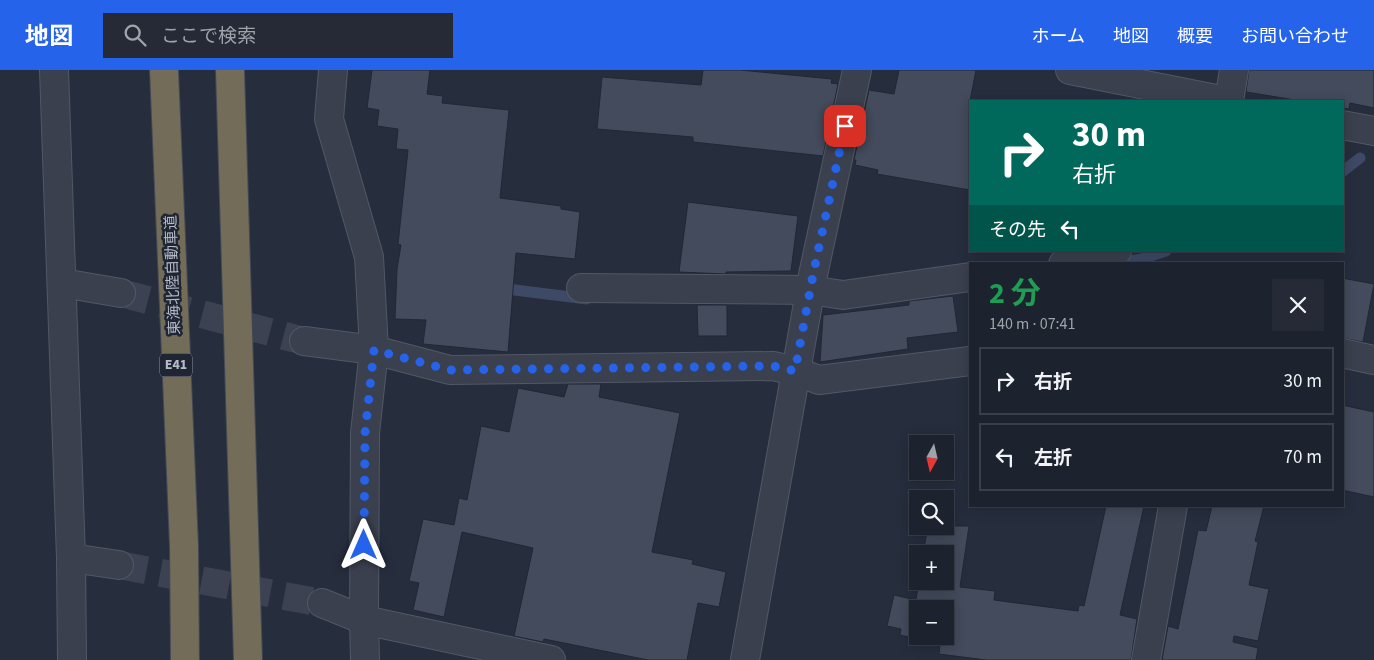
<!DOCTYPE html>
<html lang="ja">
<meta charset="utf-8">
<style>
:root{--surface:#1c222e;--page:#252a36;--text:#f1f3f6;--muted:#a0a4aa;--line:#3a3f4a;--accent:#2563eb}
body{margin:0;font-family:"Source Sans 3","Noto Sans JP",sans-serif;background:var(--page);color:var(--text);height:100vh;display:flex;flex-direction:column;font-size:19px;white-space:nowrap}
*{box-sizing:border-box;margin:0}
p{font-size:16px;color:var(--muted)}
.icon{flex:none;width:28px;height:28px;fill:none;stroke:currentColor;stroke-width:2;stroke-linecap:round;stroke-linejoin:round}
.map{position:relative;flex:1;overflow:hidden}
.details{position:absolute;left:969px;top:192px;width:375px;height:245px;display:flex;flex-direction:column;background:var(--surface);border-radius:0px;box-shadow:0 2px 12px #0003,0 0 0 1px var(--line)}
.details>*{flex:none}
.banner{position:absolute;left:969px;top:30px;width:375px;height:152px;border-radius:0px;box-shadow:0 2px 12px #0003,0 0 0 1px var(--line);background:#00695c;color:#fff;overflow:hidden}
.needle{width:32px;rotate:188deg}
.controls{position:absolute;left:909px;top:365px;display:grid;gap:10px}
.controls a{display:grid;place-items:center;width:45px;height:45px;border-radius:0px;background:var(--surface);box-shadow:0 2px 12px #0003,0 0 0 1px var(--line);font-size:25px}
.pin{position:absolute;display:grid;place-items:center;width:42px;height:42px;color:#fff;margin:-21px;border-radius:10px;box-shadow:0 2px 8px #0006}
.me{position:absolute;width:55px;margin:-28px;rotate:0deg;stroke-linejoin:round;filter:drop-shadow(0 0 4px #0008)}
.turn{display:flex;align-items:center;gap:18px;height:105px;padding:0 20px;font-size:22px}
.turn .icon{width:65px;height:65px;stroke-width:2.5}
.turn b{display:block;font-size:35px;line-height:42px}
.then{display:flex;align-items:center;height:48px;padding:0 20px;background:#0003;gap:10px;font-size:19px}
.round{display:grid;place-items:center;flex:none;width:52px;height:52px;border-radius:0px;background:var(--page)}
.headline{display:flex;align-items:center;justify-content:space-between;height:85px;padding:0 20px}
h1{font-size:30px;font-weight:700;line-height:38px;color:#1e9e55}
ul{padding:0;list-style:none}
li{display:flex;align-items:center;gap:15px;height:68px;margin:0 10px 8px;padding:0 10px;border:2px solid var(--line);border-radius:0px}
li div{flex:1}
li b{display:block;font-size:19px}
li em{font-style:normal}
header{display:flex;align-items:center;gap:30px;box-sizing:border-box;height:70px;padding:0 25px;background:var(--accent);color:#fff}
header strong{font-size:24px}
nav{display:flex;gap:28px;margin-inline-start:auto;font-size:18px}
.search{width:350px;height:45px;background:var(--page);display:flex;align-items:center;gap:12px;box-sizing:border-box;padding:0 18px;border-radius:0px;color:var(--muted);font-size:19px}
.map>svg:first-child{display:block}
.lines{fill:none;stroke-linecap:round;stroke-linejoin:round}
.stream{stroke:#3d4965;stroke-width:11}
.building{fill:#434b5c;stroke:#212735;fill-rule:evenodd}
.street-tunnel{stroke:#3c4252;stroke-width:28;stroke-dasharray:28 14;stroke-linecap:butt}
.street-casing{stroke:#525865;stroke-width:30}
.highway-casing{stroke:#424855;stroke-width:30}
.street{stroke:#3a404e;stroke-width:28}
.highway{stroke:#736c58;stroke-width:28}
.route{stroke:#2563eb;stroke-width:9;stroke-dasharray:0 16.2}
.labels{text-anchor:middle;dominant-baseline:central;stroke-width:5;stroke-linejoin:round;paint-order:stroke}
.shield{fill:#1f2533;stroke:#898e9b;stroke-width:1}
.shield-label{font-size:14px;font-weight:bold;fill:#b6bbc8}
.street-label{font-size:15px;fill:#b6bbc8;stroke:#1f2533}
</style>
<header>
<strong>地図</strong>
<div class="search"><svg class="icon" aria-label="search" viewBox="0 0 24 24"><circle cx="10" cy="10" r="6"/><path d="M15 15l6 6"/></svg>ここで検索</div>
<nav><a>ホーム</a><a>地図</a><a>概要</a><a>お問い合わせ</a></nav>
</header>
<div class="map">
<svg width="1374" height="590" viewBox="0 0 1374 590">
<rect width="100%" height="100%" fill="#262d3d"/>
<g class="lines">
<g class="stream">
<polyline points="1342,102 1360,88"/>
<polyline points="1114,194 1141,189 1166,181"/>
<polyline points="499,218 587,229"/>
</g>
</g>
<g class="building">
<polygon points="372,0 430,0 427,24 443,26 442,33 509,40 500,128 561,136 561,139 580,142 575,189 516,183 508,282 423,274 426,250 395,249 397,199 401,175 398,174 408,80 396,79 398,59 377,56 379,40 367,38"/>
<polygon points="703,0 740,0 832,9 831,13 838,14 823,86 693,72 693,67 597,59 602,7 701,15"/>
<polygon points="899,0 976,0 970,31 970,120 877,104 878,100 855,95 856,90 854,90 869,20 894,24"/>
<polygon points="1249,0 1374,0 1374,38 1350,33 1349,39 1342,38 1342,31 1301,31 1246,22"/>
<polygon points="688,132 798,146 791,201 726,202 726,204 679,202"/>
<polygon points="1342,208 1374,214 1363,272 1342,268"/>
<polygon points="953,226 958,262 907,268 908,279 820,292 823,245 909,235 909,231"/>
<polygon points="697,235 727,235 727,266 698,266"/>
<polygon points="568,314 601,314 599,327 680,343 652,482 693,490 692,494 726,502 719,537 698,533 687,590 648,590 544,569 543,572 514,566 533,478 462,462 444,547 413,540 419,513 409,511 423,449 454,455 459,428 467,430 481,356 509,362 518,318 564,327"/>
<polygon points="1342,335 1374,342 1374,427 1342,420"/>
<path d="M1106 436H1144L1120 545 1137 549 1131 590H986L939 584 940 574 900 565 901 559 887 556 894 525 916 530 919 511H945V484H923L928 456H969L960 517 995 521 994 530 1078 541 1079 535 1084 536ZM918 539H945V566H918Z"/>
<polygon points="1212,436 1264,436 1255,471 1258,472 1249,515 1269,519 1258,571 1234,566 1233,572 1258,578 1256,590 1162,590 1168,556 1178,559 1198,460 1206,461"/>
</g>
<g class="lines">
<g class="street-tunnel">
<polyline points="121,223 304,271"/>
<polyline points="119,495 322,533"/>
</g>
<g class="street-casing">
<g id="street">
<polyline points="54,0 71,488 72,590"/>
<polyline points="333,0 329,49 369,187 374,280 365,363 364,550 365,590"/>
<polyline points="1070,0 1226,31"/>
<polyline points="1229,31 1234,0"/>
<polyline points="1342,55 1374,61"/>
<polyline points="1063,194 1117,181"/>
<polyline points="62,213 121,223"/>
<polyline points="581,218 810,220 843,225 970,207"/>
<polyline points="304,271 374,280 450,300 773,296 795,301 819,310 970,291"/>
<polyline points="1342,283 1374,290"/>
<polyline points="71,488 119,495"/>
<polyline points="322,533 364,550 551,590"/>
<polyline points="745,590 813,205 857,0"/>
<polyline points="1146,590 1173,436"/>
</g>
</g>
<g class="highway-casing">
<g id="highway">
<polyline points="164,0 184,476 185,590"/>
<polyline points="230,0 248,590"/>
</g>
</g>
<use href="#street" class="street"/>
<use href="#highway" class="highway"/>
</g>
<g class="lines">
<polyline class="route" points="364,475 365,363 374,280 450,300 773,296 795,301 813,205 845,56"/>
</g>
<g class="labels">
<rect class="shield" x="160" y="283.5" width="32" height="23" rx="4"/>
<g class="shield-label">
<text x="176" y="295">E41</text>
</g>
<g class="street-label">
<text transform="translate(173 205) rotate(-92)">東海北陸自動車道</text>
</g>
</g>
</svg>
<div class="controls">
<a><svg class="needle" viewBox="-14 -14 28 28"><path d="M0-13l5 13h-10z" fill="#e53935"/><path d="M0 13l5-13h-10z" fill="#a0a4aa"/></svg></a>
<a><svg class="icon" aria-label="search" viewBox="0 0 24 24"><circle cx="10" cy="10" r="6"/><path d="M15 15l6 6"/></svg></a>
<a>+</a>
<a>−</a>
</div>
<div class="pin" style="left:845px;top:56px;background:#d93025"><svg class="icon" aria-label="arrive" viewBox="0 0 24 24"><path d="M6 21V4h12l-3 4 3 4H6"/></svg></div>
<svg class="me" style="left:364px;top:475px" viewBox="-20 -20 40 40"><path d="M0-17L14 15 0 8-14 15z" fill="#2563eb" stroke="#fff" stroke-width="4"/></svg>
<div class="banner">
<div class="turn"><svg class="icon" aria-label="right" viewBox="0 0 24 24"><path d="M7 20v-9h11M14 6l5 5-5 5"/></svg><div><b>30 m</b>右折</div></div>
<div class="then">その先<svg class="icon" aria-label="left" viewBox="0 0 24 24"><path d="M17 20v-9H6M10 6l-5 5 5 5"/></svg></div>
</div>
<section class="details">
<div class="headline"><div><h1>2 分</h1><p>140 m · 07:41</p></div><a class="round"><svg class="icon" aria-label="close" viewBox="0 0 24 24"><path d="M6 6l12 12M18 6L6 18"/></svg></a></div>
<ul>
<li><svg class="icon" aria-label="right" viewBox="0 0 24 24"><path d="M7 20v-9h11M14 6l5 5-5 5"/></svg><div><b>右折</b></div><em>30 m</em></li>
<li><svg class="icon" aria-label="left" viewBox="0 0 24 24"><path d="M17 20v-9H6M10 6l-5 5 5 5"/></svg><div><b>左折</b></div><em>70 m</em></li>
</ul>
</section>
</div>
